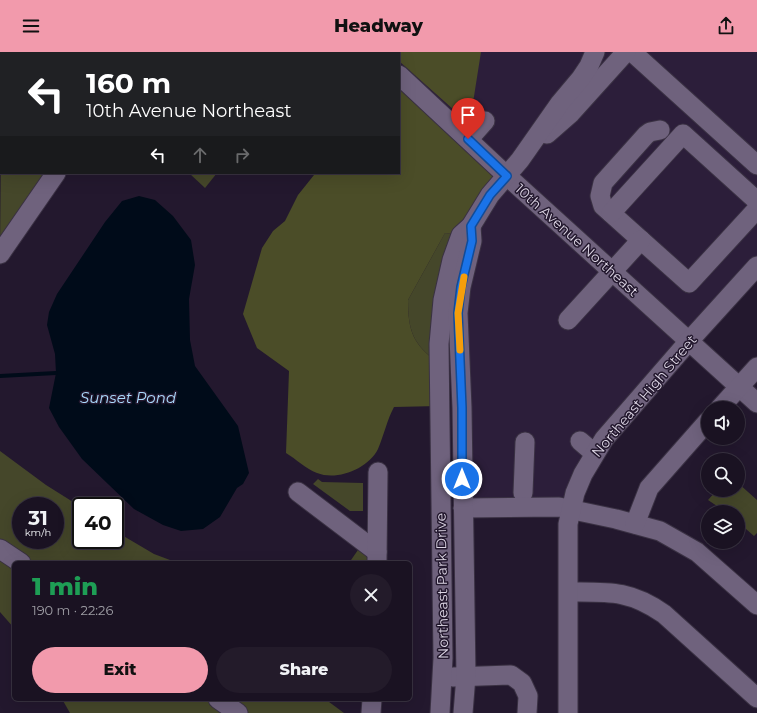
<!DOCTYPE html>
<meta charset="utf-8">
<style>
:root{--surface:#1a1222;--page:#231b2a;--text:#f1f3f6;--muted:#9f9ea5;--line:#383240;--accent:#f29aac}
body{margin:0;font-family:Montserrat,sans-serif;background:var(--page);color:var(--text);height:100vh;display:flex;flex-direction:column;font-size:15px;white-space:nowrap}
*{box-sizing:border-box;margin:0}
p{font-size:13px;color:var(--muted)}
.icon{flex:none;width:22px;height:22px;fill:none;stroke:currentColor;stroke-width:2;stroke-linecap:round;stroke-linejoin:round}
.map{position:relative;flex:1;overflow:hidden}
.sheet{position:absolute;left:12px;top:509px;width:400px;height:140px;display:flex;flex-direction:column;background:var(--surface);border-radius:6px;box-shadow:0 4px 16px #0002,0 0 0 1px var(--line)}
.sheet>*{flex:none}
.guide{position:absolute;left:0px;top:0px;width:400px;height:122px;box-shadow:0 4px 16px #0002,0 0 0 1px var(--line);background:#202124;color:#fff;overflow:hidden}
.controls{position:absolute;left:701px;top:349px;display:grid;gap:8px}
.controls a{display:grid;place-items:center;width:44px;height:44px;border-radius:50%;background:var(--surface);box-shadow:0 4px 16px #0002,0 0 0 1px var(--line);font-size:20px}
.speed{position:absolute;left:12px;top:445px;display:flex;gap:8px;font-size:20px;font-weight:700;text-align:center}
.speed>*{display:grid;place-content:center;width:52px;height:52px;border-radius:50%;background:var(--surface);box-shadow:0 4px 16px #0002,0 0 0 1px var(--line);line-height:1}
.speed small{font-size:10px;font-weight:400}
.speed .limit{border:2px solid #111;border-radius:6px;background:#fff;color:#111}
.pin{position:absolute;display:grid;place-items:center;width:34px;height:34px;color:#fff;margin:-41px -17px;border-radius:50% 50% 50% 0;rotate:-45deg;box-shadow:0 0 4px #0007}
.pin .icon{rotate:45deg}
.me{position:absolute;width:44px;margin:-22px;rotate:0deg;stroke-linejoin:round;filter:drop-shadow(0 0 3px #0008)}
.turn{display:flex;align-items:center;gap:14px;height:84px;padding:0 20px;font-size:18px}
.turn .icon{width:52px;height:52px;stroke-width:2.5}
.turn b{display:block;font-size:28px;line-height:34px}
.lanes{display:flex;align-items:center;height:38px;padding:0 20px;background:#0003;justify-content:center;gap:20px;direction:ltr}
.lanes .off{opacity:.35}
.round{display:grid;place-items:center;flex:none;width:42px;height:42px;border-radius:21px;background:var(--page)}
.headline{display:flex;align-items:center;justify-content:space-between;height:68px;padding:0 20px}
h1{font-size:24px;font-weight:800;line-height:30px;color:#1e9e55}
.cta{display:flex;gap:8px;margin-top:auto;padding:8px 20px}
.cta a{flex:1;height:46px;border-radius:24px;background:var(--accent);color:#111;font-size:16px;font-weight:800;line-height:46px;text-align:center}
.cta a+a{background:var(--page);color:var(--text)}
header{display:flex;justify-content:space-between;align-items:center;height:52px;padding:0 20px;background:var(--accent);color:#111;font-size:18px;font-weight:800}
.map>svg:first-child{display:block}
.built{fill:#2c1e3a}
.green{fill:#45472a;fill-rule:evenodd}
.forest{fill:#4b4d28}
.water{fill:#000b19}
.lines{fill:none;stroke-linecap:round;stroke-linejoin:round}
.stream{stroke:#000b19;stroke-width:4}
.minor-casing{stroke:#3a3143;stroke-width:21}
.minor{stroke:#6f627d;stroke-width:19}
.route-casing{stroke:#114b97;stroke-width:10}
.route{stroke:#1a73e8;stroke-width:7}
.slow{stroke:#f59e0b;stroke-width:7}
.labels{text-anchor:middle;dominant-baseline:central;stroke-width:3;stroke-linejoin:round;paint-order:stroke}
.street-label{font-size:14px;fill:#ddd6e5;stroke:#23182e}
.water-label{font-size:15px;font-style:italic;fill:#aadbfd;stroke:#23182e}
</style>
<header><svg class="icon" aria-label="menu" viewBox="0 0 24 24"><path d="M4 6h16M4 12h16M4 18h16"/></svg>Headway<svg class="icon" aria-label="share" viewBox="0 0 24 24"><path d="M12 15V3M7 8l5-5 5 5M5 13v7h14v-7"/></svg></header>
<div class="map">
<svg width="757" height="661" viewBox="0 0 757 661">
<rect width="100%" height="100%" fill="#23182e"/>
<polygon class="built" points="328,0 757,0 757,214 604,387 571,457 463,456 458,261 399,23 399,1"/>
<g class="green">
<polygon points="23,0 160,0 159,1"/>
<polygon points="1,83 1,121 56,121 0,202"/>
<polygon points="189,121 217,121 205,136"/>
<path d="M445 181 461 183 439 311C413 293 408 279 408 248Z"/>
<path d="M0 399 46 433 81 455V488H115V479L154 502 178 511H14V576L0 560ZM21 454H55V488H21Z"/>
<polygon points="318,427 322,430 363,431 363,459 350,459 313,432"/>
<polygon points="738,431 757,448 757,481 754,484 738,470 738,460 726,460 708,448 717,438 738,438"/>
<polygon points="360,495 368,501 368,511 349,511"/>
<polygon points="62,647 325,647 344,661 70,661"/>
</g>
<g class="forest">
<polygon points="392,0 481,0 472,57 463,66 399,9 399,1"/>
<path d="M399 23 507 124 461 183 445 181 408 248C408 279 413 293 439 311V354L394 355C387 368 384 383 378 397 368 417 337 429 317 421 306 417 296 407 286 401L289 319 257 296 243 262 262 196 273 179 285 169 298 143 314 123 317 121H399Z"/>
</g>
<polygon class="water" points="139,144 155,148 173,164 191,188 195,213 189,247 190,288 195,314 238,374 249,421 243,432 237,436 220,465 203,477 181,479 163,473 134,457 82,407 59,375 49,356 56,321 55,302 47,273 49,260 57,242 105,170 122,149"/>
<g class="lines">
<polyline class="stream" points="0,324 56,321"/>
<g class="minor-casing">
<g id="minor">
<polyline points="328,0 330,1"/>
<polyline points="632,0 757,113"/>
<polyline points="159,1 160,0"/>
<polyline points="399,23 507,124 757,351"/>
<polyline points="660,78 650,80 646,83 603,131 600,144 603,154 689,231 757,157"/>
<polyline points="547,82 571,61 626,0"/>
<polyline points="469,87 485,69"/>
<polyline points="611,161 683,82 757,149"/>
<polyline points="0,202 56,121"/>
<polyline points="568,268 641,188"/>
<polyline points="720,356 757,315"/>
<polyline points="580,389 594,401"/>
<polyline points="298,440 377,500"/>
<polyline points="523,441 525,390"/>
<polyline points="463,456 559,455 616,467 660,479 697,500 757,553"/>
<polyline points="635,472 649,436 708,369"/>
<polyline points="0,497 21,511"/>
<polyline points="377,508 378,420"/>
<path d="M569 540C609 540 630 538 664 562L757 646"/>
<polyline points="453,625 511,623 522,631 528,644 527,661"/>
<polyline points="218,647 238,661"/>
<polyline points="371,661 372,647"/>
<polyline points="440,661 443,606 439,292 443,248 452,208 461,183 471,174 490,143 520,108 560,51 581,26 589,14 595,0"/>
<polyline points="463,661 466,624 462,356 458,261 461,235 472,189 471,174"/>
<polyline points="568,661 568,472 575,441 583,422 604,387 689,289 757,214"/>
</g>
</g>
<use href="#minor" class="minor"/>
</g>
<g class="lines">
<g class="route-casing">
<polyline id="route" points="462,427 462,356 458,261 461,235 472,189 471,174 490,143 507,124 468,87"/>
</g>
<use href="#route" class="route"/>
<polyline class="slow" points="460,298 458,261 464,225"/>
</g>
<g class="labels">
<g class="street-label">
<text transform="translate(577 188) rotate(42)">10th Avenue Northeast</text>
<text transform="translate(644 344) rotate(-50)">Northeast High Street</text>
<text transform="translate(442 534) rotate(-91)">Northeast Park Drive</text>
</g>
<g class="water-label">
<text x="128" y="345">Sunset Pond</text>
</g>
</g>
</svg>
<div class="controls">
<a><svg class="icon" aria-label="sound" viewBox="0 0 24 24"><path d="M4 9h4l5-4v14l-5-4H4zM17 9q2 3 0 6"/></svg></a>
<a><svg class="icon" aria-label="search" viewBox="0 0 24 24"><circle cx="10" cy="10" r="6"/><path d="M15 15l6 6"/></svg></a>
<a><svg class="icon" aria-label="layers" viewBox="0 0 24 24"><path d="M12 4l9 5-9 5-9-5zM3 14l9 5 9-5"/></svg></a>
</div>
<div class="speed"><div>31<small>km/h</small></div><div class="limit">40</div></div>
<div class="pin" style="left:468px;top:87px;background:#d93025"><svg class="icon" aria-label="arrive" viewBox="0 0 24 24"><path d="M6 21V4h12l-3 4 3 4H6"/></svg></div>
<svg class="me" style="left:462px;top:427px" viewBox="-20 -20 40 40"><circle r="17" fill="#1a73e8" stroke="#fff" stroke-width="3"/><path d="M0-11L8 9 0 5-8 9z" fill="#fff"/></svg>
<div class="guide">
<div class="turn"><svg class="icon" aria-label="left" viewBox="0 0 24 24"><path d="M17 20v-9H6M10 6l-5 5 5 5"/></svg><div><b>160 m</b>10th Avenue Northeast</div></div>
<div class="lanes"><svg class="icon" aria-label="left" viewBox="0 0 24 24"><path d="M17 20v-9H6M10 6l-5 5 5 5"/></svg><svg class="icon off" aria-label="ahead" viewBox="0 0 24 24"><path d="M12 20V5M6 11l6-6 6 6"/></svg><svg class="icon off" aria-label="right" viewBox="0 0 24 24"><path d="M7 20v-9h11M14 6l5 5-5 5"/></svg></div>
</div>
<section class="sheet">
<div class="headline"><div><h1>1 min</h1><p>190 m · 22:26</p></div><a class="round"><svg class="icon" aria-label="close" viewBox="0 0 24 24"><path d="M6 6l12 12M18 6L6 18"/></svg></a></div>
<div class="cta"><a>Exit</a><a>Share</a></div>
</section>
</div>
